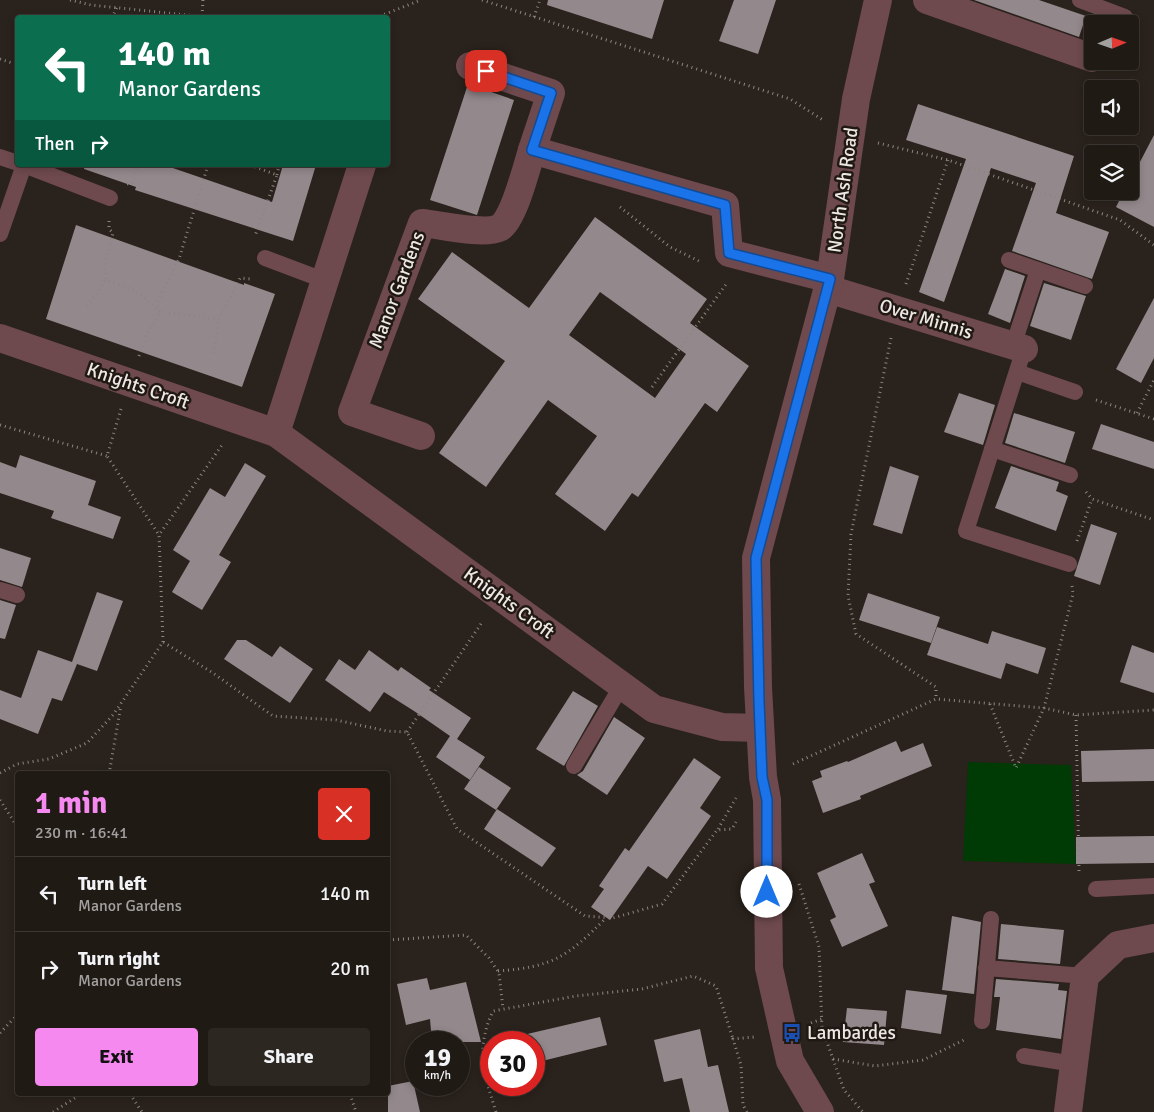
<!DOCTYPE html>
<meta charset="utf-8">
<style>
:root{--surface:#201a15;--page:#2d2722;--text:#f1f3f6;--muted:#a2a1a0;--line:#3d3834;--accent:#f589ef}
body{margin:0;font-family:Signika,sans-serif;background:var(--page);color:var(--text);height:100vh;display:flex;flex-direction:column;font-size:19px;white-space:nowrap}
*{box-sizing:border-box;margin:0}
p{font-size:16px;color:var(--muted)}
.icon{flex:none;width:28px;height:28px;fill:none;stroke:currentColor;stroke-width:2;stroke-linecap:round;stroke-linejoin:round}
.map{position:relative;flex:1;overflow:hidden}
.sheet{position:absolute;left:15px;top:771px;width:375px;height:325px;display:flex;flex-direction:column;background:var(--surface);border-radius:5px;box-shadow:0 2px 8px #0003,0 0 0 1px var(--line)}
.sheet>*{flex:none}
.top-card{position:absolute;left:15px;top:15px;width:375px;height:152px;border-radius:5px;box-shadow:0 2px 8px #0003,0 0 0 1px var(--line);background:#0b6e4f;color:#fff;overflow:hidden}
.needle{width:32px;rotate:88deg}
.tools{position:absolute;left:1084px;top:15px;display:grid;gap:10px}
.tools a{display:grid;place-items:center;width:55px;height:55px;border-radius:5px;background:var(--surface);box-shadow:0 2px 8px #0003,0 0 0 1px var(--line);font-size:25px}
.speed{position:absolute;left:405px;top:1031px;display:flex;gap:10px;font-size:25px;font-weight:700;text-align:center}
.speed>*{display:grid;place-content:center;width:65px;height:65px;border-radius:50%;background:var(--surface);box-shadow:0 2px 8px #0003,0 0 0 1px var(--line);line-height:1}
.speed small{font-size:12px;font-weight:400}
.speed .limit{border:8px solid #d22;background:#fff;color:#111}
.pin{position:absolute;display:grid;place-items:center;width:42px;height:42px;color:#fff;margin:-21px;border-radius:10px;box-shadow:0 2px 8px #0006}
.me{position:absolute;width:55px;margin:-28px;rotate:0deg;stroke-linejoin:round;filter:drop-shadow(0 0 4px #0008)}
.turn{display:flex;align-items:center;gap:18px;height:105px;padding:0 20px;font-size:22px}
.turn .icon{width:65px;height:65px;stroke-width:2.5}
.turn b{display:block;font-size:35px;line-height:42px}
.then{display:flex;align-items:center;height:48px;padding:0 20px;background:#0003;gap:10px;font-size:19px}
.round{display:grid;place-items:center;flex:none;width:52px;height:52px;border-radius:5px;background:var(--page)}
.summary{display:flex;align-items:center;justify-content:space-between;height:85px;padding:0 20px}
h1{font-size:30px;font-weight:700;line-height:38px;color:var(--accent)}
.action{display:flex;gap:10px;margin-top:auto;padding:10px 20px}
.action a{flex:1;height:58px;border-radius:5px;background:var(--accent);color:#111;font-size:20px;font-weight:700;line-height:58px;text-align:center}
.action a+a{background:var(--page);color:var(--text)}
ul{padding:0;list-style:none}
li{display:flex;align-items:center;gap:15px;height:75px;padding:0 20px;border-top:1px solid var(--line)}
li div{flex:1}
li b{display:block;font-size:19px}
li em{font-style:normal}
.map>svg:first-child{display:block}
.green{fill:#003a04}
.building{fill:#93888c;fill-rule:evenodd}
.lines{fill:none;stroke-linecap:round;stroke-linejoin:round}
.path{stroke:#8d8681;stroke-width:3;stroke-dasharray:1 4;stroke-linecap:butt}
.service{stroke:#6e494e;stroke-width:16}
.minor{stroke:#6e494e;stroke-width:28}
.route-casing{stroke:#114b97;stroke-width:12}
.route{stroke:#1a73e8;stroke-width:9}
.labels{text-anchor:middle;dominant-baseline:central;stroke-width:5;stroke-linejoin:round;paint-order:stroke}
.street-label{font-size:19px;fill:#eee8e4;stroke:#201913}
.poi-label{font-size:19px;fill:#eee8e4;stroke:#201913;text-anchor:start}
</style>
<div class="map">
<svg width="1154" height="1112" viewBox="0 0 1154 1112">
<rect width="100%" height="100%" fill="#2a221c"/>
<polygon class="green" points="968,762 1071,765 1076,864 963,861"/>
<g class="building">
<polygon points="548,0 664,0 652,39 547,5"/>
<polygon points="734,0 776,0 758,54 719,41"/>
<polygon points="974,0 1039,0 1086,16 1079,37"/>
<polygon points="468,84 514,100 477,215 430,200"/>
<polygon points="918,104 1074,156 1056,213 1109,232 1092,279 1012,251 1036,183 991,168 944,302 919,292 966,159 906,140"/>
<polygon points="1154,135 1154,227 1116,207 1124,191 1130,191 1130,181"/>
<polygon points="85,165 164,165 272,202 283,165 316,165 293,241 135,190 136,187 84,169"/>
<path d="M595 217 707 299 690 323 749 366 717 412 705 403 638 497 632 493 605 531 555 494 597 436 548 400 486 487 439 453 505 361 418 299 452 252 529 308ZM600 292 686 354 655 398 569 335Z"/>
<polygon points="76,225 244,285 244,283 275,294 242,387 46,319"/>
<polygon points="1005,269 1025,276 1010,323 988,314"/>
<polygon points="1044,283 1086,296 1071,340 1030,326"/>
<polygon points="1154,298 1154,358 1141,383 1116,369"/>
<polygon points="959,393 995,405 983,445 944,432"/>
<polygon points="1014,413 1075,432 1065,463 1005,443"/>
<polygon points="1101,424 1154,442 1154,469 1092,449"/>
<polygon points="20,455 96,481 88,505 121,517 113,539 51,518 54,511 0,493 0,462 16,468"/>
<polygon points="245,463 266,476 219,555 231,562 202,610 172,592 190,561 173,550 210,488 225,497"/>
<polygon points="890,466 919,476 902,534 873,525"/>
<polygon points="1011,466 1059,482 1056,491 1068,496 1056,531 995,508"/>
<polygon points="1091,524 1117,533 1100,585 1074,576"/>
<polygon points="0,548 31,558 22,587 0,580"/>
<polygon points="97,592 123,601 97,671 77,664 62,701 52,698 38,734 0,719 0,690 21,698 38,650 72,662"/>
<polygon points="868,593 940,617 931,643 859,620"/>
<polygon points="0,600 16,605 5,639 0,638"/>
<polygon points="937,627 988,644 992,631 1046,648 1038,674 1006,663 1001,679 927,655"/>
<polygon points="237,640 246,640 272,657 280,646 313,669 290,703 224,659"/>
<polygon points="1132,645 1154,653 1154,693 1120,682"/>
<polygon points="369,650 398,671 401,667 431,688 429,690 471,718 457,739 485,757 470,780 436,757 450,736 414,711 384,692 370,712 325,680 339,659 355,670"/>
<polygon points="573,691 598,706 564,766 536,749"/>
<polygon points="614,717 645,738 607,795 577,775 583,771"/>
<polygon points="896,741 901,752 923,743 932,766 860,796 861,799 823,813 812,781 822,777 820,771 847,761 848,762"/>
<polygon points="1154,749 1154,781 1082,782 1081,751"/>
<polygon points="694,758 721,777 700,808 711,816 667,879 648,866 610,920 591,907 604,889 599,886 625,848 629,851"/>
<polygon points="479,767 511,788 496,810 464,789"/>
<polygon points="497,809 556,848 542,867 484,829"/>
<polygon points="1154,836 1154,863 1076,864 1076,837"/>
<polygon points="862,853 875,882 869,884 888,926 842,947 830,920 836,917 817,873"/>
<polygon points="952,916 981,922 974,994 942,990"/>
<polygon points="1001,924 1064,930 1060,964 998,959"/>
<polygon points="427,978 430,990 466,982 481,1042 432,1042 430,1019 406,1025 397,984"/>
<polygon points="996,979 1059,984 1058,990 1067,991 1061,1039 996,1030 1000,997 994,997"/>
<polygon points="906,990 947,995 941,1034 901,1028"/>
<polygon points="847,1008 887,1011 884,1045 843,1042"/>
<polygon points="600,1017 607,1045 534,1063 534,1042 493,1042"/>
<polygon points="700,1029 708,1067 718,1065 729,1112 690,1112 682,1078 664,1082 654,1040"/>
<polygon points="413,1081 420,1112 388,1112 388,1086"/>
</g>
<g class="lines">
<g class="path">
<polyline points="70,0 91,5 215,18"/>
<polyline points="482,0 790,99 823,120"/>
<polyline points="202,16 203,0"/>
<polyline points="534,17 540,0"/>
<polyline points="112,18 117,7"/>
<polyline points="375,18 421,0"/>
<polyline points="0,59 18,65"/>
<polyline points="878,143 948,160 1120,220 1154,245"/>
<polyline points="250,165 277,175 255,236"/>
<polyline points="277,175 279,165"/>
<polyline points="127,184 132,183 138,165"/>
<polyline points="620,207 670,247 701,262"/>
<polyline points="109,221 109,229 113,233 104,267 106,280 135,290 160,312 219,319 240,278 250,279"/>
<polyline points="906,284 948,160"/>
<polyline points="87,306 106,280"/>
<polyline points="891,338 851,534 848,596 856,634 936,687 936,699"/>
<polyline points="213,353 219,319"/>
<polyline points="139,356 147,334 160,312 157,302 179,259 208,165"/>
<polyline points="652,387 727,283"/>
<polyline points="1096,400 1154,419"/>
<polyline points="121,409 107,456 159,535"/>
<polyline points="1137,413 1154,380"/>
<polyline points="0,425 107,456"/>
<polyline points="1086,492 1092,499 1154,520"/>
<polyline points="1077,541 1092,499"/>
<polyline points="163,642 159,535 222,445"/>
<polyline points="990,704 1016,768 1044,708 1073,594 1072,586"/>
<polyline points="1076,715 1079,871"/>
<polyline points="407,732 483,621"/>
<polyline points="793,764 936,699 1044,708 1076,715 1154,710"/>
<polyline points="0,773 17,764 49,759 87,743 113,715 163,642 213,673 273,716 336,720 387,731 407,732 457,829 585,916 613,918 662,904 717,830 732,829 736,822"/>
<polyline points="109,774 121,705"/>
<polyline points="0,800 18,828"/>
<polyline points="718,829 736,798"/>
<polyline points="799,884 819,947 822,1028 844,1090 863,1112"/>
<polyline points="388,940 466,935 489,958 499,973 503,1009"/>
<path d="M498 971C553 967 567 957 606 918"/>
<polyline points="811,1023 822,1019"/>
<polyline points="0,1033 18,1014"/>
<polyline points="833,1059 875,1066 923,1060 966,1039"/>
<polyline points="130,1094 142,1112"/>
<polyline points="350,1094 356,1112"/>
<polyline points="53,1112 81,1094"/>
<path d="M496 1112C484 1074 475 1049 493 1011L576 996 642 989 693 976 716 986 733 1039"/>
<polyline points="747,1112 743,1105 741,1065 733,1039 754,1037"/>
</g>
<g class="service">
<polyline points="1080,0 1125,17 1122,24"/>
<polyline points="1109,63 1109,61"/>
<polyline points="0,157 18,163"/>
<polyline points="24,165 110,198"/>
<polyline points="0,234 24,165"/>
<polyline points="265,258 326,281"/>
<polyline points="1009,260 1085,286"/>
<polyline points="1013,346 1038,270"/>
<polyline points="1024,349 966,531 1069,564"/>
<polyline points="1017,372 1075,392"/>
<polyline points="992,449 1070,475"/>
<polyline points="0,590 17,595"/>
<polyline points="574,766 622,685"/>
<polyline points="1096,889 1154,886"/>
<polyline points="986,968 1085,976"/>
<polyline points="982,1021 991,919"/>
<polyline points="1024,1056 1074,1064"/>
</g>
<g class="minor">
<polyline points="927,0 1092,58"/>
<polyline points="470,66 551,93 532,150"/>
<polyline points="828,289 1024,349"/>
<polyline points="0,338 276,433 654,709 722,727 760,728"/>
<polyline points="276,433 362,165"/>
<path d="M421 436 352 412 422 223C441 225 483 235 499 228 513 222 527 166 532 150L725 205 729 253 830 279"/>
<polyline points="820,1112 790,1061 769,968 767,800 763,777 758,687 756,558 830,279 856,99 878,0"/>
<polyline points="1068,1112 1085,976 1118,945 1154,938"/>
</g>
</g>
<g class="lines">
<g class="route-casing">
<polyline id="route" points="486,71 551,93 532,150 725,205 729,253 830,279 756,558 759,701 762,777 767,800 767,892"/>
</g>
<use href="#route" class="route"/>
</g>
<defs>
<g id="bus-bare" transform="scale(1.5)"><path d="M-5-6H5V4H4V6H2V4H-2V6H-4V4H-5ZM-3.5-4V0h7V-4ZM-3.5 1.2v1.5H-2V1.2ZM2 1.2v1.5H3.5V1.2Z" fill="#1a4fb4" stroke="#201913" stroke-width="2.5" paint-order="stroke"/></g>
</defs>
<g fill-rule="evenodd">
<use href="#bus-bare" x="792" y="1033"/>
</g>
<g class="labels">
<g class="street-label">
<text transform="translate(843 190) rotate(-82)">North Ash Road</text>
<text transform="translate(397 290) rotate(-69)">Manor Gardens</text>
<text transform="translate(926 319) rotate(17)">Over Minnis</text>
<text transform="translate(138 386) rotate(19)">Knights Croft</text>
<text transform="translate(509 603) rotate(36)">Knights Croft</text>
</g>
<g class="poi-label">
<text x="807" y="1033">Lambardes</text>
</g>
</g>
</svg>
<div class="tools">
<a><svg class="needle" viewBox="-14 -14 28 28"><path d="M0-13l5 13h-10z" fill="#e53935"/><path d="M0 13l5-13h-10z" fill="#a2a1a0"/></svg></a>
<a><svg class="icon" aria-label="sound" viewBox="0 0 24 24"><path d="M4 9h4l5-4v14l-5-4H4zM17 9q2 3 0 6"/></svg></a>
<a><svg class="icon" aria-label="layers" viewBox="0 0 24 24"><path d="M12 4l9 5-9 5-9-5zM3 14l9 5 9-5"/></svg></a>
</div>
<div class="speed"><div>19<small>km/h</small></div><div class="limit">30</div></div>
<div class="pin" style="left:486px;top:71px;background:#d93025"><svg class="icon" aria-label="arrive" viewBox="0 0 24 24"><path d="M6 21V4h12l-3 4 3 4H6"/></svg></div>
<svg class="me" style="left:767px;top:892px" viewBox="-20 -20 40 40"><circle r="19" fill="#fff"/><path d="M0-13L10 11 0 6-10 11z" fill="#1a73e8"/></svg>
<div class="top-card">
<div class="turn"><svg class="icon" aria-label="left" viewBox="0 0 24 24"><path d="M17 20v-9H6M10 6l-5 5 5 5"/></svg><div><b>140 m</b>Manor Gardens</div></div>
<div class="then">Then<svg class="icon" aria-label="right" viewBox="0 0 24 24"><path d="M7 20v-9h11M14 6l5 5-5 5"/></svg></div>
</div>
<section class="sheet">
<div class="summary"><div><h1>1 min</h1><p>230 m · 16:41</p></div><a class="round" style="background:#d93025;color:#fff"><svg class="icon" aria-label="close" viewBox="0 0 24 24"><path d="M6 6l12 12M18 6L6 18"/></svg></a></div>
<ul>
<li><svg class="icon" aria-label="left" viewBox="0 0 24 24"><path d="M17 20v-9H6M10 6l-5 5 5 5"/></svg><div><b>Turn left</b><p>Manor Gardens</p></div><em>140 m</em></li>
<li><svg class="icon" aria-label="right" viewBox="0 0 24 24"><path d="M7 20v-9h11M14 6l5 5-5 5"/></svg><div><b>Turn right</b><p>Manor Gardens</p></div><em>20 m</em></li>
</ul>
<div class="action"><a>Exit</a><a>Share</a></div>
</section>
</div>
